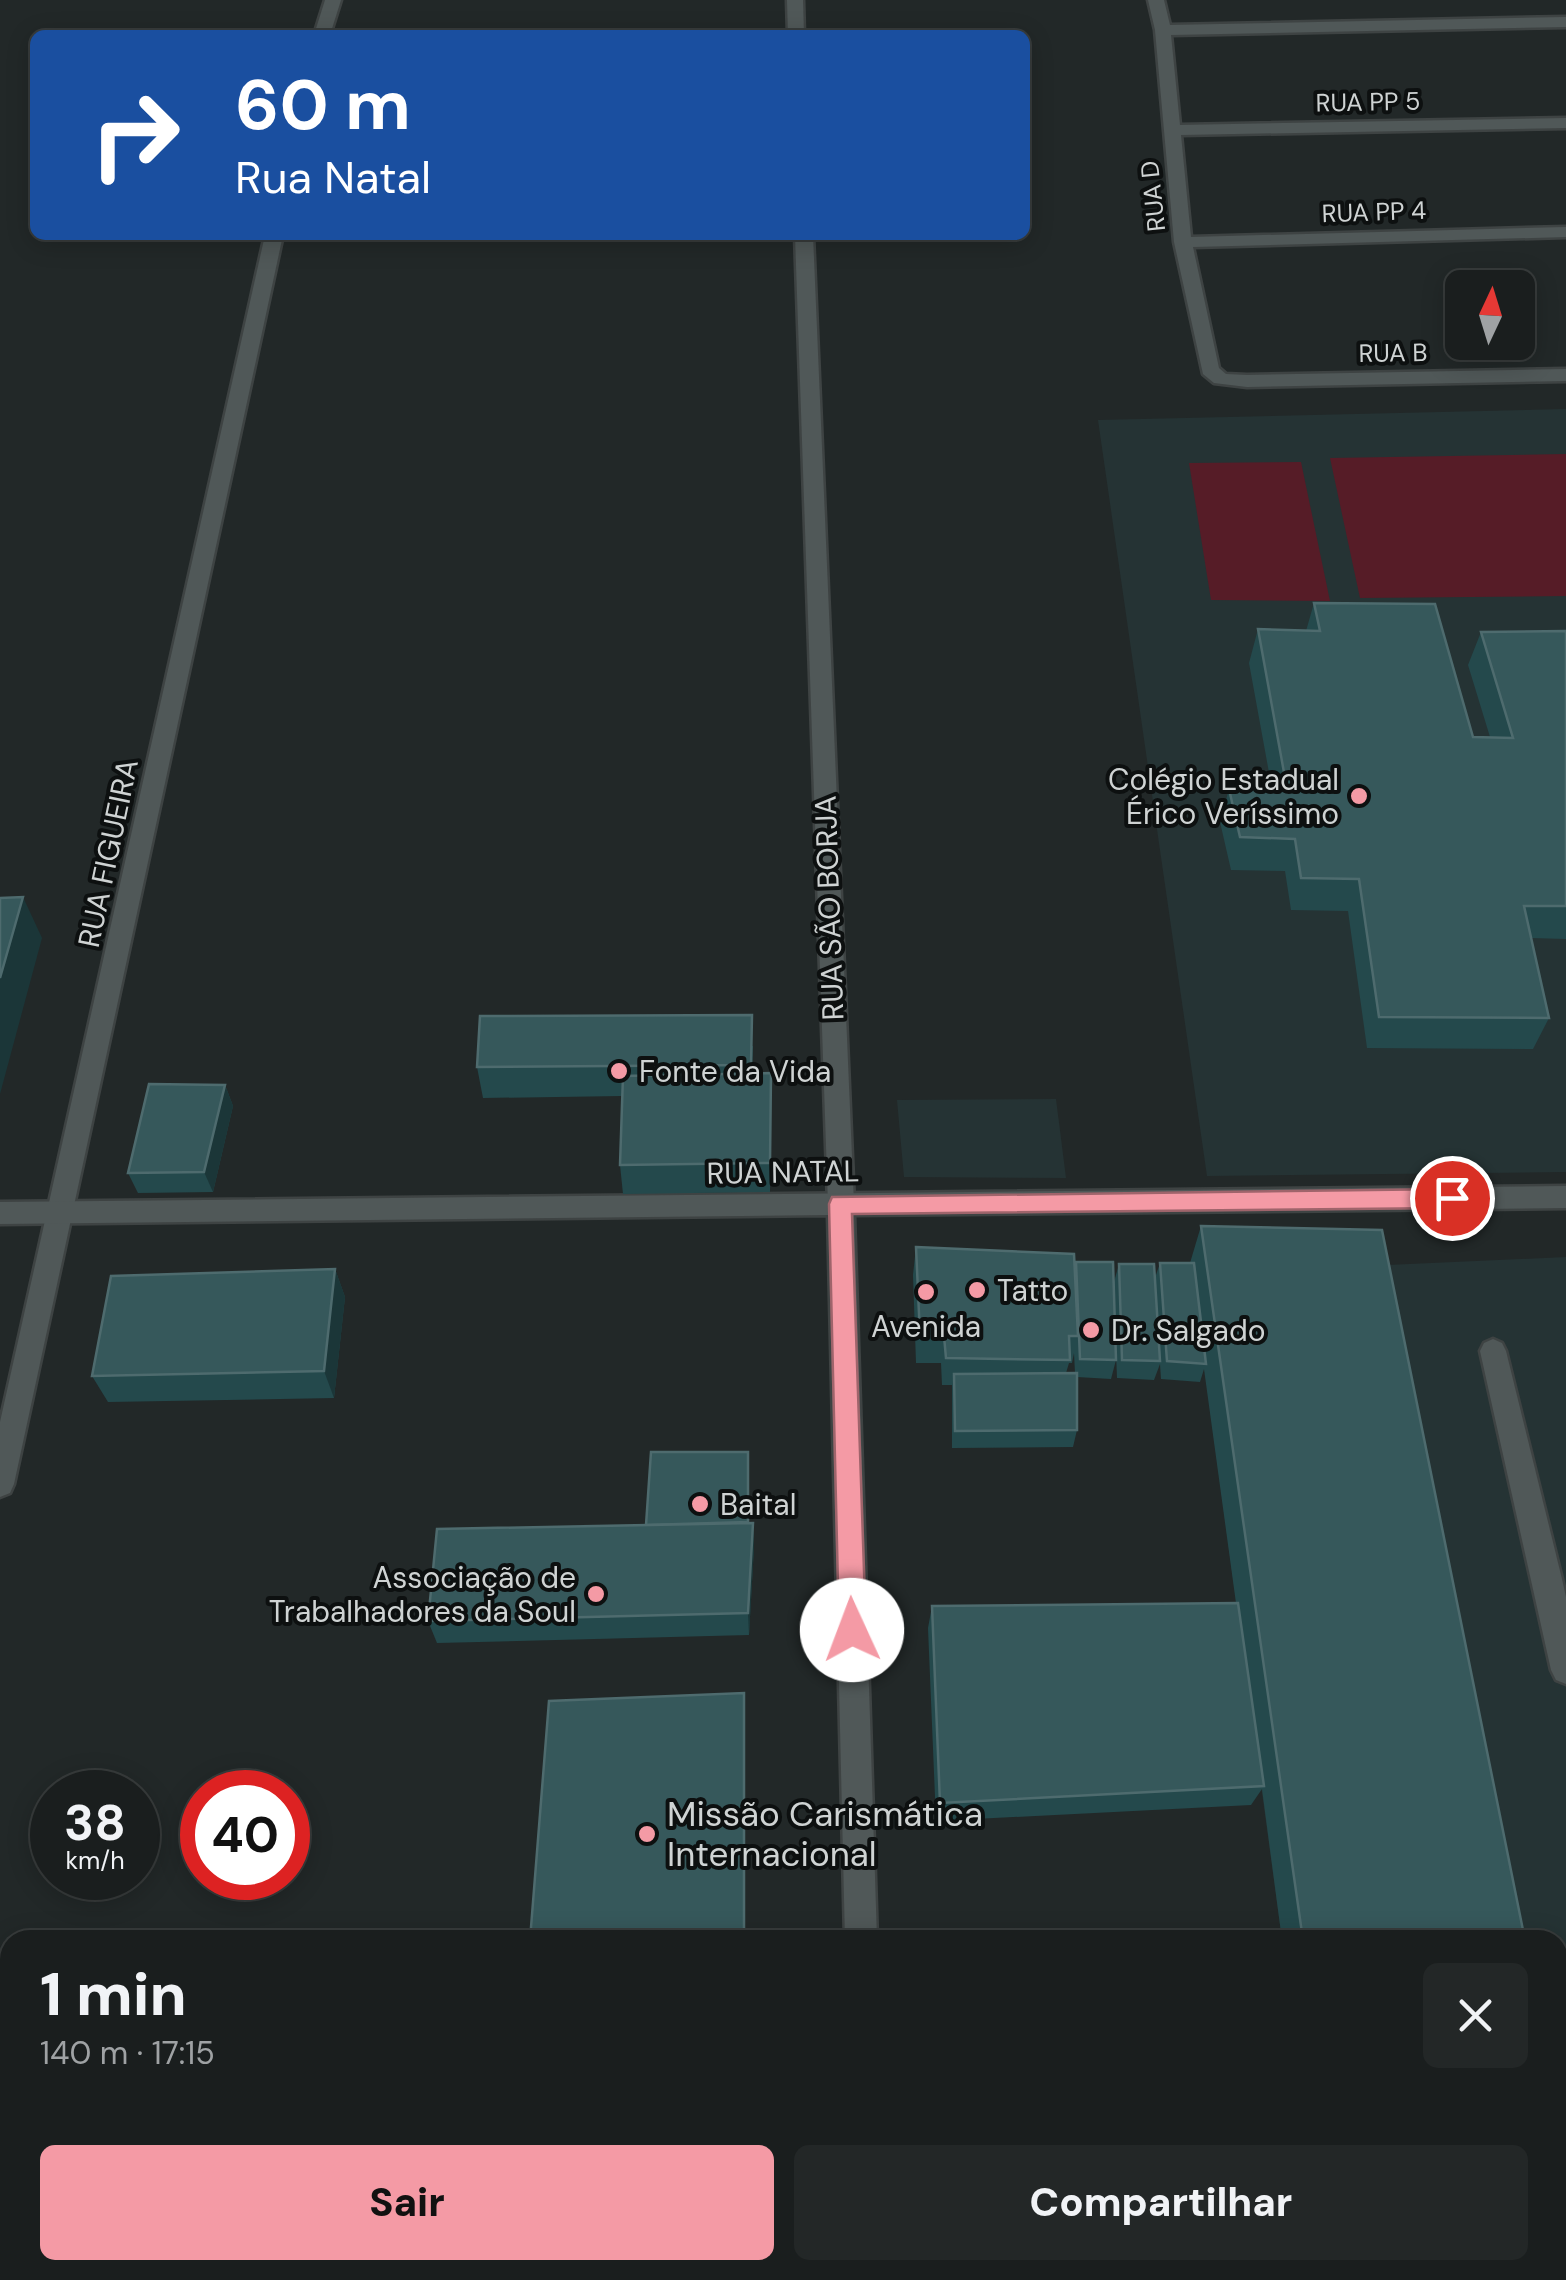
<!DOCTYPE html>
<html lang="pt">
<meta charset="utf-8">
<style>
:root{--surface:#1a1e1e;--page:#232727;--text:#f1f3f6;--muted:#9fa2a4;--line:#383c3c;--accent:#f49aa5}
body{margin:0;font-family:"DM Sans",sans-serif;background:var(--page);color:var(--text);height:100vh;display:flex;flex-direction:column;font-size:38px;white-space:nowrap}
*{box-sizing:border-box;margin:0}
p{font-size:32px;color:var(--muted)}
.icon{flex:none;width:55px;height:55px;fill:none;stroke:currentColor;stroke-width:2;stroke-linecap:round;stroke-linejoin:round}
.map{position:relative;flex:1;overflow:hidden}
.side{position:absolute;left:0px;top:1930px;width:1568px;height:350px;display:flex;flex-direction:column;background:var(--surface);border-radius:30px 30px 0 0;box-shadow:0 5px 25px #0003,0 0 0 2px var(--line)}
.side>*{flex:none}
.top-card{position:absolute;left:30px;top:30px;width:1000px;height:210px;border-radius:15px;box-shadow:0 5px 25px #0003,0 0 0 2px var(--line);background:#1a4fa0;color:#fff;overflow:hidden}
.needle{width:65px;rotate:4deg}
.tools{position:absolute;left:1445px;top:270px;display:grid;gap:20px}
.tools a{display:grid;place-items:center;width:90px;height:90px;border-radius:15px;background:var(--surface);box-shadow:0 5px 25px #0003,0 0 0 2px var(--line);font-size:50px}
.speed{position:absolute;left:30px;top:1770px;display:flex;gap:20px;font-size:50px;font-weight:700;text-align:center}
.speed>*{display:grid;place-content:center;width:130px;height:130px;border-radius:50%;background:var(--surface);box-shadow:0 5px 25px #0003,0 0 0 2px var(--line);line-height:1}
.speed small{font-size:25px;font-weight:400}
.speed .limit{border:15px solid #d22;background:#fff;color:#111}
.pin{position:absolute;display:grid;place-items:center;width:85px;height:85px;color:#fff;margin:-42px;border:5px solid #fff;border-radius:50%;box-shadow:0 2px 10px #0007}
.me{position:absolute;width:110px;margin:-55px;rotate:358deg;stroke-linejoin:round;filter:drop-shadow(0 0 8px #0008)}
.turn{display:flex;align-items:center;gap:35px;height:210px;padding:0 40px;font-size:45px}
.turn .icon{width:130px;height:130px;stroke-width:2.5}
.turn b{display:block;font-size:70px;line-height:85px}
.round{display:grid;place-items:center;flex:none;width:105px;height:105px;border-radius:15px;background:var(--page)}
.summary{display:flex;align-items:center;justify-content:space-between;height:170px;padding:0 40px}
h1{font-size:60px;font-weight:800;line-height:75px}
.primary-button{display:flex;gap:20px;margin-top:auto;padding:20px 40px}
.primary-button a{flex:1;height:115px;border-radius:15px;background:var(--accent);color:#111;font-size:40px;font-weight:800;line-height:115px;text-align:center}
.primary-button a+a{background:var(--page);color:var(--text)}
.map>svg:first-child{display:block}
.built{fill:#253334}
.green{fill:#561c27}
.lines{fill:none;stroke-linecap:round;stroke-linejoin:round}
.service-casing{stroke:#3e4343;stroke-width:5}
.minor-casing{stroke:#3e4343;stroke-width:5}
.tertiary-casing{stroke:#3e4343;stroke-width:5}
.service{fill:#505858;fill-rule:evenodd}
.minor{fill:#505858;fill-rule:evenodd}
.tertiary{fill:#505858;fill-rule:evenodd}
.wall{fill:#24494c;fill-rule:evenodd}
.shaded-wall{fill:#1b3638}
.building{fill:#36585b;stroke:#4e6b6e;stroke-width:2.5}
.route{fill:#f49aa5;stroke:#9f646b;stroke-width:2.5}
.poi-dot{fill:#f49aa5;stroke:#0d1010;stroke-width:4}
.labels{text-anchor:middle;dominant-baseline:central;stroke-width:8;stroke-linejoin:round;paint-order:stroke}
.far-street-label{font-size:25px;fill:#cfd3d3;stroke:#0d1010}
.poi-label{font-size:30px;fill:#cfd3d3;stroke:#0d1010;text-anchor:start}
.street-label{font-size:30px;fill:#cfd3d3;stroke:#0d1010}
.near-poi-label{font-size:35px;fill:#cfd3d3;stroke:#0d1010;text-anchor:start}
</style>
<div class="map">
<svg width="1566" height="2280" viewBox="0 0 1566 2280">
<rect width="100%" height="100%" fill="#222828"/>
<g class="built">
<polygon points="1566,409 1566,1172 1207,1176 1098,420"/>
<polygon points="1056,1099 1066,1178 904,1177 897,1100"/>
<polygon points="1566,1257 1566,2280 979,2280 978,2270 1558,2270 1558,1940 1282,1940 1190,1262 1365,1266"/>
</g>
<g class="green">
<polygon points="1566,454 1566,596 1360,598 1330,458"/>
<polygon points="1301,462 1330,601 1211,600 1189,463"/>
</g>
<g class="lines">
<g class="service-casing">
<polygon id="service" points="1493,1339 1502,1343 1506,1351 1562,1579 1566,1597 1566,1684 1556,1680 1551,1670 1480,1351 1484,1343"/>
</g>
<g class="minor-casing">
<g id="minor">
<polygon points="325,0 341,0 330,35 314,35"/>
<polygon points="787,0 803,0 804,35 788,35"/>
<polygon points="1148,0 1164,0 1170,25 1566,17 1566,27 1171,35 1180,125 1566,118 1566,128 1181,135 1191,237 1566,227 1566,237 1193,247 1219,368 1226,374 1247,375 1566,369 1566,381 1247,387 1214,383 1203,374 1174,242 1155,30"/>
<polygon points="265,235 283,235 14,1484 10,1493 0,1497 0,1422"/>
<polygon points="795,235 813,235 854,1204 850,1212 841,1215 832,1212 828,1204"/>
</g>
</g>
<g class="tertiary-casing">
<g id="tertiary">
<polygon points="1566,1186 1566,1208 854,1215 877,1940 845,1940 828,1215 0,1224 0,1202"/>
<rect x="853" y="2270" width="34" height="10"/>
</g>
</g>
<use href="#service" class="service"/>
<use href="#minor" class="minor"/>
<use href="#tertiary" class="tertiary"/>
</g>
<g class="wall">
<polygon points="1314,603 1473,737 1490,737 1468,665 1481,632 1566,631 1566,939 1531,938 1549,1018 1533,1049 1367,1048 1348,911 1291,910 1285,871 1231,870 1220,822 1229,789 1272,789 1249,663 1258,629 1306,631"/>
<polygon points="753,1046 752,1073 771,1073 770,1192 623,1194 620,1165 622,1096 483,1098 477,1067"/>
<polygon points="225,1085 233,1106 213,1192 138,1193 128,1173"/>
<path d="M1201 1226 1525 1940H1282L1262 1789 1251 1805 936 1821 928 1628 932 1606 1236 1603 1204 1369 1200 1382 1161 1379 1160 1364 1154 1380 1117 1378 1114 1302 1116 1360 1111 1379 1077 1377V1430L1073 1447 952 1448V1385H942L941 1363H916L913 1275 916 1247 1075 1267 1114 1282 1119 1264 1155 1278 1160 1263H1190ZM1074 1353 1075 1373H1066L1069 1363H1072Z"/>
<polygon points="335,1269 345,1297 334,1398 108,1402 92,1376"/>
<polygon points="753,1523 754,1547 749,1635 437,1643 428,1621 646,1525"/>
<polygon points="1014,2270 1558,2270 1566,2280 1015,2280"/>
</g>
<g class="shaded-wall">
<polygon points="23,897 42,938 0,1094 0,978"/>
<polygon points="225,1085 233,1106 213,1192 204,1172"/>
<polygon points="335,1269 345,1297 334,1398 324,1371"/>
<polygon points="753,1523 754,1547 749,1635 748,1613"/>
<polygon points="744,1693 745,1719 745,1940 744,1940"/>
</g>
<g class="building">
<polygon points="1314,603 1435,604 1473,737 1513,738 1481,632 1566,631 1566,906 1524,906 1549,1018 1379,1017 1359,879 1301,878 1295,839 1240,837 1229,789 1287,789 1258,629 1320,631"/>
<polygon points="23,897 0,978 0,898"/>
<polygon points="752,1015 751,1065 477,1067 480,1016"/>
<polygon points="771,1073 770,1163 620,1165 623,1076"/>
<polygon points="149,1084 225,1085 204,1172 128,1173"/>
<polygon points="1201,1226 1382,1230 1525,1940 1303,1940"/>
<polygon points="916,1247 1074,1254 1078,1336 1069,1336 1070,1360 946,1358 944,1336 920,1336"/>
<polygon points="1076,1262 1113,1262 1116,1360 1080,1359"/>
<polygon points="1160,1263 1194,1263 1206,1364 1167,1361"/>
<polygon points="1119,1264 1154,1264 1160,1361 1122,1360"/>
<polygon points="335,1269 324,1371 92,1376 111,1276"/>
<polygon points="1077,1373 1077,1430 955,1431 954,1374"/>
<polygon points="651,1452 748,1452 748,1522 646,1525"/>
<polygon points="753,1523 748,1613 428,1621 437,1529"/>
<polygon points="1238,1603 1264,1786 940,1803 932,1606"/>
<polygon points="744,1693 744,1940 530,1940 549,1701"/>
<polygon points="1558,2099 1566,2141 1566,2280 1025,2280 1024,2270 1558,2270"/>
<polygon points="507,2270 738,2270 738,2280 506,2280"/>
</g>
<polygon class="route" points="1452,1189 1461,1192 1464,1198 1461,1205 1452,1208 852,1214 866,1630 862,1639 852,1643 843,1639 839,1630 829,1204 832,1197"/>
<g class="poi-dot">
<circle cx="1359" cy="796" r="10"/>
<circle cx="619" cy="1071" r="10"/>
<circle cx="977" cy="1290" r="10"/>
<circle cx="926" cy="1292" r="10"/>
<circle cx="1091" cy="1330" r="10"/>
<circle cx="700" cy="1504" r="10"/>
<circle cx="596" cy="1594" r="10"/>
<circle cx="647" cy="1834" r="10"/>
</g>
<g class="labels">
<g class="far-street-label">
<text transform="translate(1368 102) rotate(-1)">RUA PP 5</text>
<text transform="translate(1153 196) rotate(-96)">RUA D</text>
<text transform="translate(1374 212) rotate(-2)">RUA PP 4</text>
<text transform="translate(1393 353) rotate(-1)">RUA B</text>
</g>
<g class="poi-label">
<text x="1339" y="779" text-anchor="end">Colégio Estadual<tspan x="1339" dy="34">Érico Veríssimo</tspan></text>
<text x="639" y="1071">Fonte da Vida</text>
<text x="997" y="1290">Tatto</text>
<text x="926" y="1326" text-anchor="middle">Avenida</text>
<text x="1111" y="1330">Dr. Salgado</text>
<text x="720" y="1504">Baital</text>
<text x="576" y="1577" text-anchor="end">Associação de<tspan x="576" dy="34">Trabalhadores da Soul</tspan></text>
</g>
<g class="street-label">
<text transform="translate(108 853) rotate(-78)">RUA FIGUEIRA</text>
<text transform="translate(829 908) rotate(-92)">RUA SÃO BORJA</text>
<text transform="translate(783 1172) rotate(-1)">RUA NATAL</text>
</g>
<g class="near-poi-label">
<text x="667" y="1814">Missão Carismática<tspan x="667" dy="40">Internacional</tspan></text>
</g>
</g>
</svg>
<div class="tools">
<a><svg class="needle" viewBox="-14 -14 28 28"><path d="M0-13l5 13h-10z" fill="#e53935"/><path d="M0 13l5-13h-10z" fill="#9fa2a4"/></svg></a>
</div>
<div class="speed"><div>38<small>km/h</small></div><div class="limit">40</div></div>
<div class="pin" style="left:1452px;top:1198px;background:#d93025"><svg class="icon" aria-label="arrive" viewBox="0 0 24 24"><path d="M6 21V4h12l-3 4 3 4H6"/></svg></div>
<svg class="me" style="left:852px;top:1630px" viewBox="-20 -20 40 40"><circle r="19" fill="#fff"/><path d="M0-13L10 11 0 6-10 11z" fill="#f49aa5"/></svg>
<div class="top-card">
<div class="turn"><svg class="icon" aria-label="right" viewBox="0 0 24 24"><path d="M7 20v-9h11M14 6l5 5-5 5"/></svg><div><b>60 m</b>Rua Natal</div></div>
</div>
<section class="side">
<div class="summary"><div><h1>1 min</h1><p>140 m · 17:15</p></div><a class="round"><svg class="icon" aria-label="close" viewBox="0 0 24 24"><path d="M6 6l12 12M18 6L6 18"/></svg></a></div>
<div class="primary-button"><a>Sair</a><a>Compartilhar</a></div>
</section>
</div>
